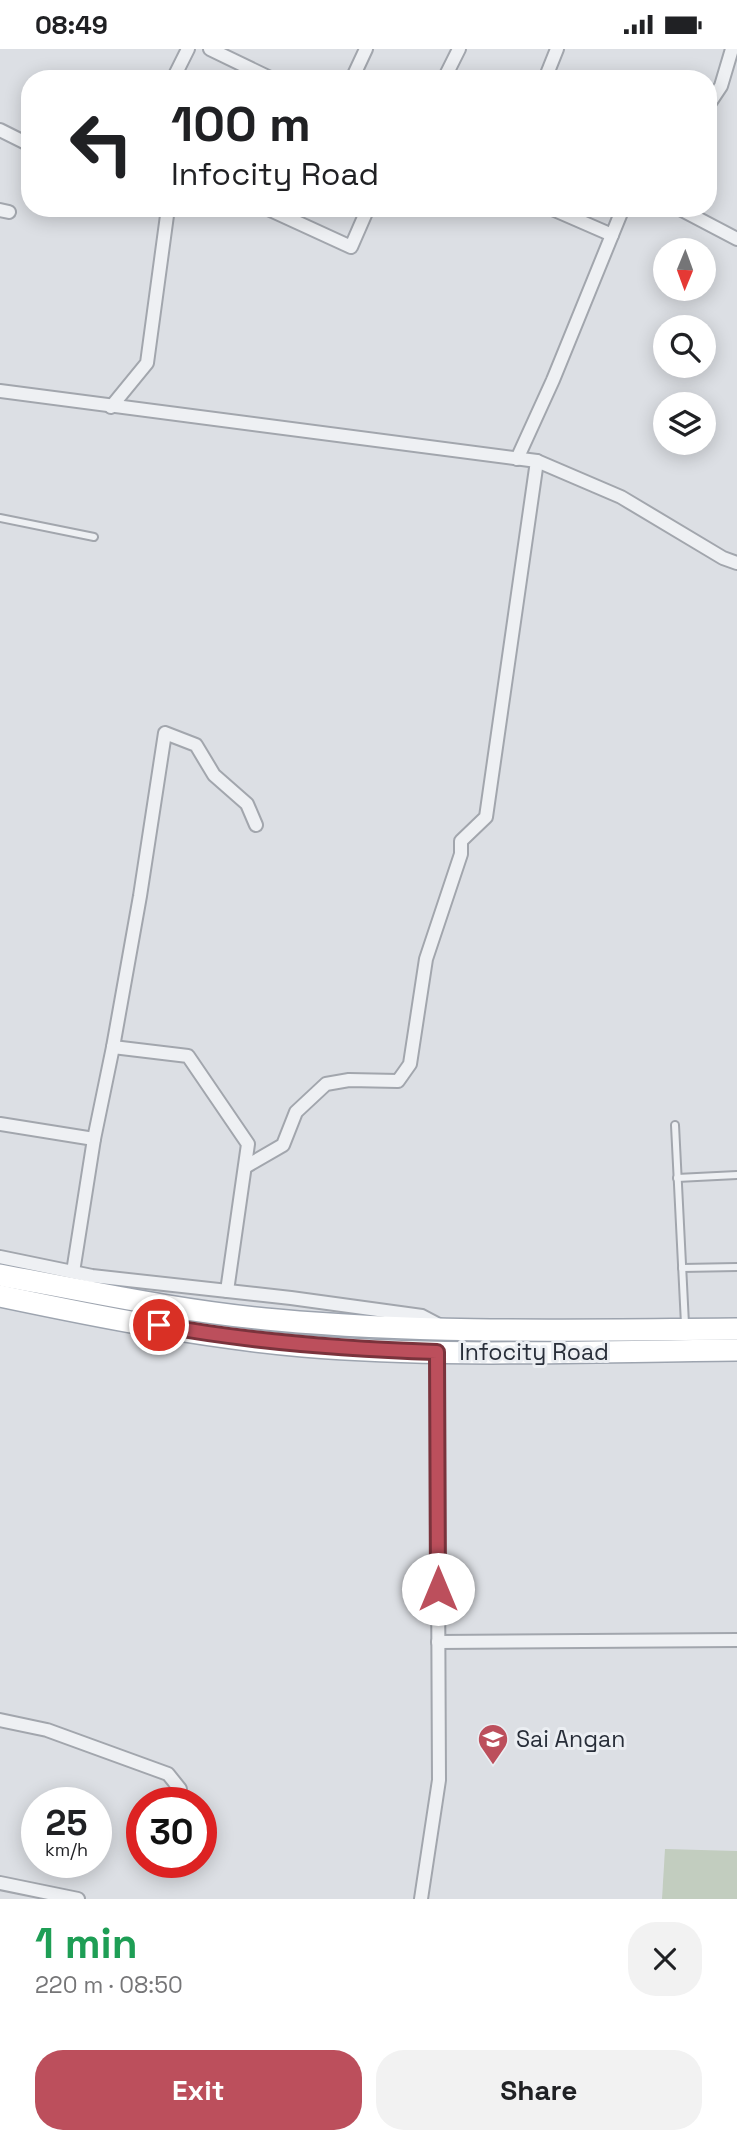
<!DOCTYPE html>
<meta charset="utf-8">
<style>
:root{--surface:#fff;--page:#f2f2f2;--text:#202124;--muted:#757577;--accent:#bc4f5c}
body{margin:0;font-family:"Space Grotesk",sans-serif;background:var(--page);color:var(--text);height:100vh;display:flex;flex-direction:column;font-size:26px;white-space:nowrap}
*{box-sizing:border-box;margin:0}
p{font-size:23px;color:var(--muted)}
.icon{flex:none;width:38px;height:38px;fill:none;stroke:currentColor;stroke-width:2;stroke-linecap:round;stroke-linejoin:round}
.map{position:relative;height:1850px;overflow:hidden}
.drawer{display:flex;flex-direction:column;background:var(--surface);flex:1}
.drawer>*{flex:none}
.hud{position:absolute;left:21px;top:21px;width:696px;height:147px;border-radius:28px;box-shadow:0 4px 18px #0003;background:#fff;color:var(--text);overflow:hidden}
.needle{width:46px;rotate:181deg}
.tools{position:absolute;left:653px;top:189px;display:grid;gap:14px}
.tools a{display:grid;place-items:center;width:63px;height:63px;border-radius:50%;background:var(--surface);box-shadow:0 4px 18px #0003;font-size:35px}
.speed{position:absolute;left:21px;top:1738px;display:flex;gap:14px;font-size:35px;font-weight:700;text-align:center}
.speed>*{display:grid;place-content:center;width:91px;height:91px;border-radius:50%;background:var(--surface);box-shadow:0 4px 18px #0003;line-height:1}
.speed small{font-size:18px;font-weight:400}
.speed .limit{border:10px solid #d22;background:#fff;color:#111}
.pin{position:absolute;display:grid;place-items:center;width:60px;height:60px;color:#fff;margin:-30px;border:4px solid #fff;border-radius:50%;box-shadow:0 2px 7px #0007}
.me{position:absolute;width:77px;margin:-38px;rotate:0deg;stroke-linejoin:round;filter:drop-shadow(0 0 5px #0008)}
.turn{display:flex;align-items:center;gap:24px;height:147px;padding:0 35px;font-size:32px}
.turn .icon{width:91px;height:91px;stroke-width:2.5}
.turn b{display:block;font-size:49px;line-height:60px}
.round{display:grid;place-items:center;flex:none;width:74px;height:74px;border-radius:28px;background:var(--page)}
.summary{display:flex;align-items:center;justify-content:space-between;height:119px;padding:0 35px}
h1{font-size:42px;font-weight:600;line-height:52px;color:#1e9e55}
.primary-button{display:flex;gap:14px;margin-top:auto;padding:14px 35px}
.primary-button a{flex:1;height:80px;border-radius:28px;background:var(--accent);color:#fff;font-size:28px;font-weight:600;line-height:80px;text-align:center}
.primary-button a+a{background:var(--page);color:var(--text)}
.status{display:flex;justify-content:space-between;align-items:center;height:49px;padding:0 35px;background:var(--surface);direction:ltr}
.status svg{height:19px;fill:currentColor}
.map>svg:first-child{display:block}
.green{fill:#c2cdbf}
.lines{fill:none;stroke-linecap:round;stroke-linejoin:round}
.service-casing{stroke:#a2a6ad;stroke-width:10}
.minor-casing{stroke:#a2a6ad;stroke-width:16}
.primary-casing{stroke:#9da4af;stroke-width:24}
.service{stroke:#eef0f3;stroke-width:6}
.minor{stroke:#eef0f3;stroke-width:12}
.primary{stroke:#fff;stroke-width:21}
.route-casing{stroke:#7a333c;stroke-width:18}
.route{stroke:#bc4f5c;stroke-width:12}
.labels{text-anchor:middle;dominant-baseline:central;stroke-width:6;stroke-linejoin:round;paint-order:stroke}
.street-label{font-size:23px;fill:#282e39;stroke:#ebeef2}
.poi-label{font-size:23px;fill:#282e39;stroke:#ebeef2;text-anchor:start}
</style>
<div class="status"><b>08:49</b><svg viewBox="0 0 49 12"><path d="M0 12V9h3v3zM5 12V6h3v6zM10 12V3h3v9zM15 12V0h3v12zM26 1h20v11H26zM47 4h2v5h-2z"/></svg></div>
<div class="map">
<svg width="737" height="1850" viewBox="0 0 737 1850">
<rect width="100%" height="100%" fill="#dcdfe4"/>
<polygon class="green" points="665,1800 737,1802 737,1850 662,1850"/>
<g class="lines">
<g class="service-casing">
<g id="service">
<polyline points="0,469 94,488"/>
<polyline points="675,1076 685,1275"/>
<polyline points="677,1129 737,1126"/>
<polyline points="682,1219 737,1218"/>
</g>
</g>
<g class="minor-casing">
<g id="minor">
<polyline points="210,0 272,30"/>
<polyline points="173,30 188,0"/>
<polyline points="352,30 366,0"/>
<polyline points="444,30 459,0"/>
<polyline points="545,30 557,0"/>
<polyline points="709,55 721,37 732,0"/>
<polyline points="0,81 30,96"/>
<polyline points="266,159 351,198 368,159"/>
<polyline points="550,159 612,186"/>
<polyline points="678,159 737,190"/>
<polyline points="0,161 9,163"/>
<polyline points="0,342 537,412 621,448 723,509 737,514"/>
<polyline points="111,358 147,314 168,159"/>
<polyline points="517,410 553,331 623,159"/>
<polyline points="113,998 188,1007 248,1095 227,1242"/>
<polyline points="0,1075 94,1090"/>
<polyline points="245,1118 283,1096 296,1063 326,1035 349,1031 398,1032 410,1015 426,910 461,805 461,792 486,768 537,412"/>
<polyline points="0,1208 92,1227 291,1249 422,1267 441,1277"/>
<polyline points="73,1223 94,1090 113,998 140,847 165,684 196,696 214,726 247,755 256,776"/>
<polyline points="438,1593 737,1591"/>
<polyline points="0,1671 47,1681 168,1725 180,1740 179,1754"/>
<polyline points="0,1834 78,1850"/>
<polyline points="421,1850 439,1731 437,1303"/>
</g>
</g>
<g class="primary-casing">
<g id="primary">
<path d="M0 1226C92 1243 184 1263 277 1271 429 1285 584 1281 737 1280"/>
<path d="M0 1247C100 1268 201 1288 303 1297 447 1309 593 1302 737 1301"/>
</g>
</g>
<use href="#service" class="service"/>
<use href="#minor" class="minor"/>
<use href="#primary" class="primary"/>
</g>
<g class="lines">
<g class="route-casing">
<path id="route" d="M159 1276C251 1293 343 1300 437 1303L438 1540"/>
</g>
<use href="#route" class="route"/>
</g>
<defs>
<g id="school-pin" transform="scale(1.575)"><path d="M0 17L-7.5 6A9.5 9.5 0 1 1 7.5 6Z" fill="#bc4f5c" stroke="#ebeef2"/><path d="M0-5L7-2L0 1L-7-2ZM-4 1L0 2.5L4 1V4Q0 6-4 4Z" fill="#fff"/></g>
</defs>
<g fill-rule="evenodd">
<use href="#school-pin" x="493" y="1690"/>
</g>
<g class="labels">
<g class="street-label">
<text x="534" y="1303">Infocity Road</text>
</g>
<g class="poi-label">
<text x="516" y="1690">Sai Angan</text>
</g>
</g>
</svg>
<div class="tools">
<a><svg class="needle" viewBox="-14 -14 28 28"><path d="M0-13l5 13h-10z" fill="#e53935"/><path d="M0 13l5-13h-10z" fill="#757577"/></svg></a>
<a><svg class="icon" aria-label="search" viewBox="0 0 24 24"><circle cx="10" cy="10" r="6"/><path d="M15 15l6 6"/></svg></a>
<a><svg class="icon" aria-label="layers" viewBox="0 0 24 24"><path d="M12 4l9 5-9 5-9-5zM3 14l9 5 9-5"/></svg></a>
</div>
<div class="speed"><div>25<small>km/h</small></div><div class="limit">30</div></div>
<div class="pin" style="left:159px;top:1276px;background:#d93025"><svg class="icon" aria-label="arrive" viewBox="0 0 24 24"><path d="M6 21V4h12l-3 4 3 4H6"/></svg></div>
<svg class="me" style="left:438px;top:1540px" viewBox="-20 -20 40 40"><circle r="19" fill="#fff"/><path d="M0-13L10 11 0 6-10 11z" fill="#bc4f5c"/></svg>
<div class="hud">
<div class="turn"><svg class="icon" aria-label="left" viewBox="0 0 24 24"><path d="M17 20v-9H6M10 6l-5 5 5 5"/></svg><div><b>100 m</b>Infocity Road</div></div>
</div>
</div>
<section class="drawer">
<div class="summary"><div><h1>1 min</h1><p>220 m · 08:50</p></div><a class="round"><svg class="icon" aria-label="close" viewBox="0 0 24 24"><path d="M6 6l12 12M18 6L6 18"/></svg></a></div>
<div class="primary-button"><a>Exit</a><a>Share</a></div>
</section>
